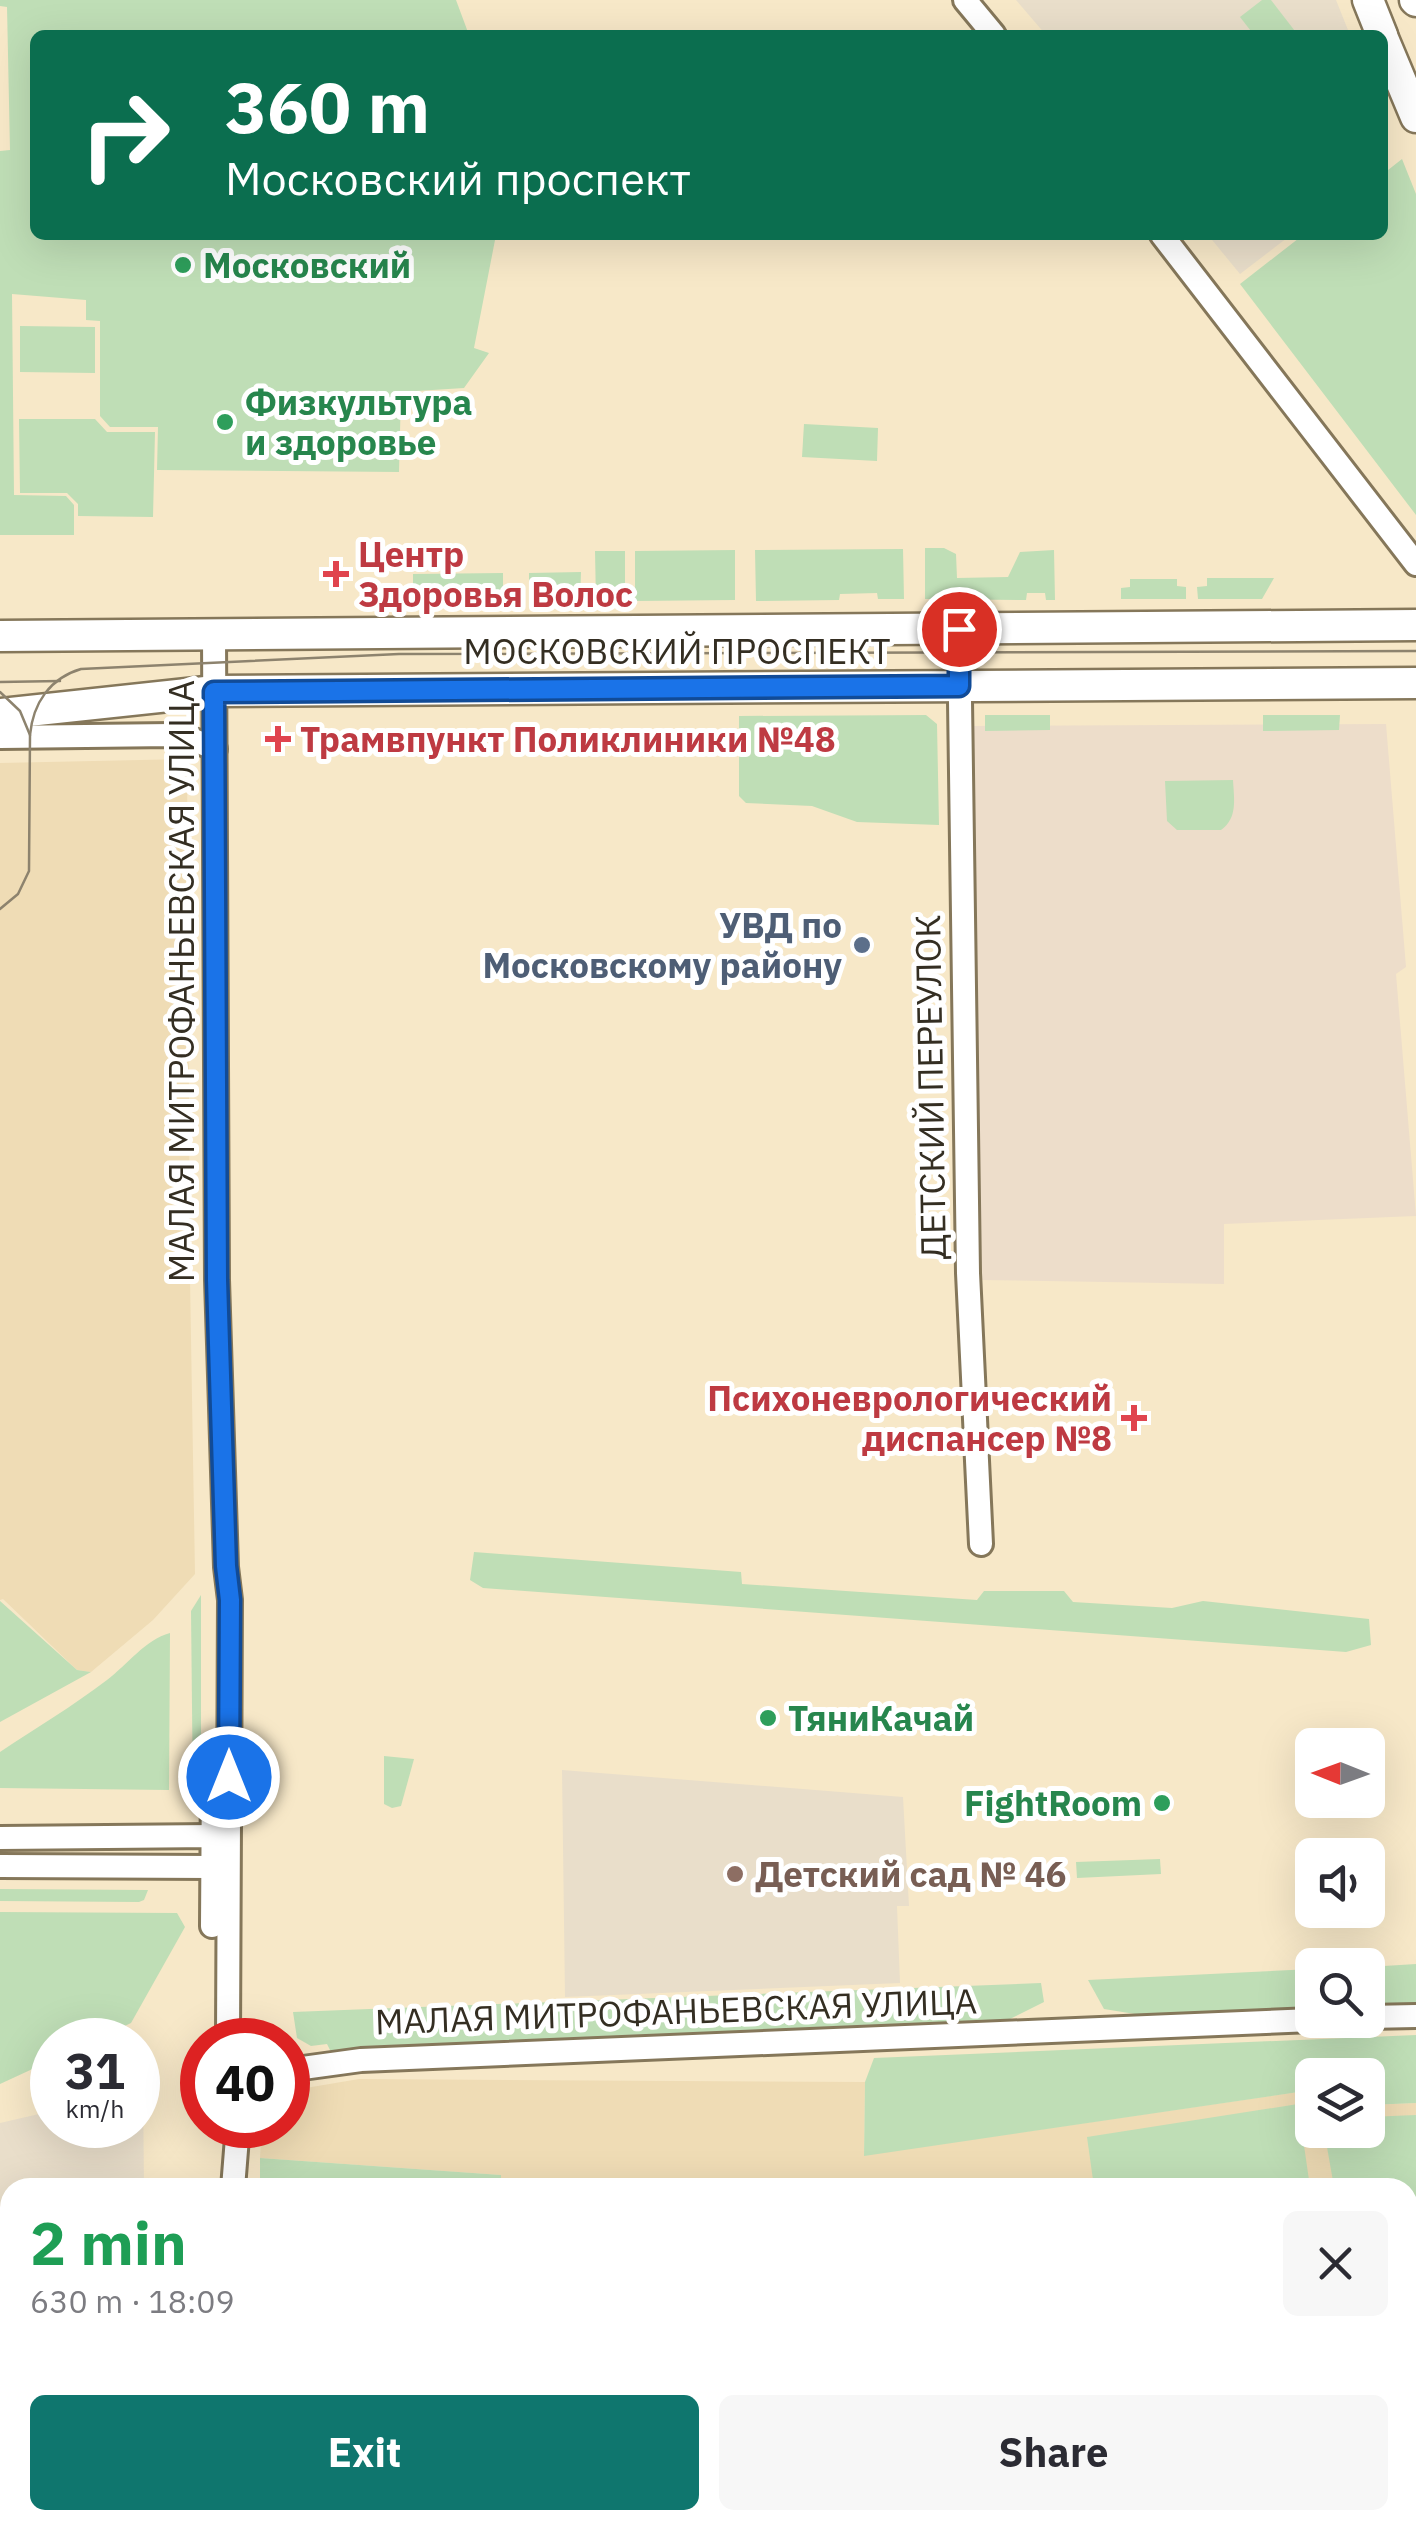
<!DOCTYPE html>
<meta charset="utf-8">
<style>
:root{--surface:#fff;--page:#f7f7f7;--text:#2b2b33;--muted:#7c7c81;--accent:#0f766e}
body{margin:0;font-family:"IBM Plex Sans",sans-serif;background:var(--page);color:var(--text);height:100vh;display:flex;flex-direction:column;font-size:38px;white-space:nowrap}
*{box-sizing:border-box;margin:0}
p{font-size:32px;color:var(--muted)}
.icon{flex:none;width:55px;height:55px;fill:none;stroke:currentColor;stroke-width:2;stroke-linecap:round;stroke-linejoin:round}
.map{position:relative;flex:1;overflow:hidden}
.drawer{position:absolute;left:0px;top:2178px;width:1418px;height:352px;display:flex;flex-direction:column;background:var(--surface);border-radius:30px 30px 0 0;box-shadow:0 10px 40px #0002}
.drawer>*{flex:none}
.guide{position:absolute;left:30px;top:30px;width:1358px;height:210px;border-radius:15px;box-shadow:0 10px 40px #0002;background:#0b6e4f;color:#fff;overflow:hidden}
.needle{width:65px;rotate:271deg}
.fabs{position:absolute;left:1295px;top:1728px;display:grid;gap:20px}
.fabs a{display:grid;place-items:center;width:90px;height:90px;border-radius:15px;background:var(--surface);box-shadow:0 10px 40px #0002;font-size:50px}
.speed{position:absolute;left:30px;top:2018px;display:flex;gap:20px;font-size:50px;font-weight:700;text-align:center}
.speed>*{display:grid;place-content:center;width:130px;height:130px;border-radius:50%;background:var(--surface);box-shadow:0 10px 40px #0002;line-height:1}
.speed small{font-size:25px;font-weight:400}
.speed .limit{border:15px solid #d22;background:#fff;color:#111}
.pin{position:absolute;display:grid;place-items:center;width:85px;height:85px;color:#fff;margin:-42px;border:5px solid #fff;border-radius:50%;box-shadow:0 2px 10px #0007}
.me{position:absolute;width:110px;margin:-55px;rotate:0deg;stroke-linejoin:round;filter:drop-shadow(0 0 8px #0008)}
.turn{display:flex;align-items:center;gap:35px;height:210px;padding:0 30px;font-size:45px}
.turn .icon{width:130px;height:130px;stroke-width:2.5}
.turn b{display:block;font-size:70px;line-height:85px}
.round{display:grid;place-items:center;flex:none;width:105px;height:105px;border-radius:15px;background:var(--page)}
.summary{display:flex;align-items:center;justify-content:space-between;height:170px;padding:0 30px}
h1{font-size:60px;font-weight:800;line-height:75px;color:#1e9e55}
.action{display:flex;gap:20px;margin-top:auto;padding:20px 30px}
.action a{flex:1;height:115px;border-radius:15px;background:var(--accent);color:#fff;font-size:40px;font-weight:800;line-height:115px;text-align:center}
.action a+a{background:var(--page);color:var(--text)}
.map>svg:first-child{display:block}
.commercial{fill:#edddca}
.built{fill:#efdcb5}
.education{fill:#e9deca}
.green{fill:#bfdeb6}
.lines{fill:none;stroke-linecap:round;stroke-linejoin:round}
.minor-casing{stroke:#85775a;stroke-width:28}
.major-casing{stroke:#85775a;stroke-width:35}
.minor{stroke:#fff;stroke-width:22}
.major{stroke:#fff;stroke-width:30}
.tram{stroke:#8d836e;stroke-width:2.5}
.route-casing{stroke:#114b97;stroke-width:25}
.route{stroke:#1a73e8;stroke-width:18}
.leisure-dot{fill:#2e9e5b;stroke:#fff;stroke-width:4}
.health-dot{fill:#e0444e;stroke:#fff;stroke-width:4}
.service-dot{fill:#5c6f8a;stroke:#fff;stroke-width:4}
.education-dot{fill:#8d6e63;stroke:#fff;stroke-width:4}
.labels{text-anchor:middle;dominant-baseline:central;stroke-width:10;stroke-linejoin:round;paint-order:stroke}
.leisure-label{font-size:35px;font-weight:bold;fill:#27864d;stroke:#fff;text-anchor:start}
.health-label{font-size:35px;font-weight:bold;fill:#be3a42;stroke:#fff;text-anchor:start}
.street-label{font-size:35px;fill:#342e22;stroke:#fff}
.service-label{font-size:35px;font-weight:bold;fill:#4e5e75;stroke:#fff;text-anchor:end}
.education-label{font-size:35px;font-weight:bold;fill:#785e54;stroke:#fff;text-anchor:start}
</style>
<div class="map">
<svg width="1416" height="2529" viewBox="0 0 1416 2529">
<rect width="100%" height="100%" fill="#f7e8c8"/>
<polygon class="commercial" points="1386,724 1406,967 1396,974 1416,1216 1224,1224 1224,1284 981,1280 973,726"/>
<g class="built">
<polygon points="187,759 190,1279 195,1574 153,1620 91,1672 77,1670 3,1599 0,1600 0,763"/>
<polygon points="359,2079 865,2082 864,2155 1312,2090 1312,2130 1368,2130 1368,2105 1416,2103 1416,2529 927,2529 927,2520 1408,2520 1408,2188 501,2188 501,2175 260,2158 262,2125 288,2125 288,2091"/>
</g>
<g class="education">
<polygon points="1016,0 1336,0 1350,35 1046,35"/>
<polygon points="1208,235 1291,235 1240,274"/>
<polygon points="562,1770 903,1797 909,1906 897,1906 900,1983 565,1997"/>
<polygon points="143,2089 144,2187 10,2188 10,2515 0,2515 0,2123 52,2111 52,2125 138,2125 138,2090"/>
</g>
<g class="green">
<polygon points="0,0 456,0 469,35 35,35 35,235 496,235 474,348 489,353 464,388 401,392 399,472 157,470 158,427 110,427 100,416 100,321 86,320 86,300 12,294 14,495 66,496 74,505 74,535 0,535 0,151 10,150 7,7 0,6"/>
<polygon points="1262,0 1271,0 1298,35 1254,35 1240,17"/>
<polygon points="1402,159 1416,194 1416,515 1240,284 1303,235 1382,235 1383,174"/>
<polygon points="20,326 95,327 95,373 20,372"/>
<polygon points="19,419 95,419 107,432 155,432 153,517 78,516 78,504 67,493 20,493"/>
<polygon points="804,424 878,428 877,461 802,457"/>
<polygon points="925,548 944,548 956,554 957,578 1008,577 1020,552 1054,550 1055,600 1046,600 1045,593 1027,593 1026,600 925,599"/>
<polygon points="903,549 904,599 878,599 877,593 840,594 839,600 756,601 755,550"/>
<polygon points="735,550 735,600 635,601 635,551"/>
<polygon points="595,551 625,551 625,601 596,602"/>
<polygon points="581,572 580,602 529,602 529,573"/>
<polygon points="503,573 503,601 413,602 413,574"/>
<polygon points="1207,578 1274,578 1262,599 1198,599 1197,587 1207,586"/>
<polygon points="1130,579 1177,579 1177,586 1186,587 1186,599 1121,599 1121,588 1130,587"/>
<polygon points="926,715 937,724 939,825 857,822 812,806 746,803 739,796 739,716"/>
<polygon points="985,715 1050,715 1050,730 985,731"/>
<polygon points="1263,715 1340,715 1339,730 1263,731"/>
<path d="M1233 780C1234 799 1238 818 1221 830H1177L1167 821 1165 781Z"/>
<polygon points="474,1552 741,1572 742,1584 977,1600 984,1591 1064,1591 1073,1602 1172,1608 1203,1601 1369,1619 1371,1645 1346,1652 483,1588 470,1580"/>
<polygon points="201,1595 201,1779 193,1800 191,1611"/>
<polygon points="0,1601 77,1670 91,1672 0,1722"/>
<path d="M170 1633 169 1790 0 1788V1752C36 1728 73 1706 107 1680 128 1664 145 1640 170 1633Z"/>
<polygon points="384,1756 414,1759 401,1806 392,1808 384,1804"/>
<polygon points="1160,1859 1161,1874 1077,1878 1076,1862"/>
<polygon points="0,1889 148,1890 144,1900 139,1902 0,1901"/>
<polygon points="0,1912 177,1913 185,1927 131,2023 95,2040 52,2040 52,2060 0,2084"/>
<polygon points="1416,1964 1416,2004 1368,2006 1368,1967"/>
<polygon points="1312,1969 1312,2008 1141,2015 1104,2009 1088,1980"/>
<polygon points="1041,1983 1044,2002 1008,2020 331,2052 327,2044 311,2046 297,2038 293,2012"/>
<polygon points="1416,2035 1416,2103 1368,2105 1368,2075 1312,2075 1312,2090 864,2156 865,2082 874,2058"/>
<polygon points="1298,2104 1310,2187 1094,2187 1087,2137"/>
<polygon points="1416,2115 1416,2529 1142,2529 1141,2520 1408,2520 1408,2188 1334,2187 1324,2130 1368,2130 1368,2117"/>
<polygon points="260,2158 501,2175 501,2187 260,2187"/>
<polygon points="306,2520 719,2520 718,2529 306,2529"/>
<polygon points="935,2520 1076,2520 1077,2529 935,2529"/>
</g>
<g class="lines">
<g class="minor-casing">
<g id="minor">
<polyline points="965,0 994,35"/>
<polyline points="1162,235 1416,564"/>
<polyline points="959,629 968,1273 981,1544"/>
<polyline points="214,635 217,1280 226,1567 230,1600 228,2040"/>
<polyline points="0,737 172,735 187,737 215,749"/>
<polyline points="0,1838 213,1836 224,1844"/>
<polyline points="0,1866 212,1867 219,1858"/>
<polyline points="212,1926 213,1768"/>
<polyline points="1368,2017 1416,2016"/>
<polyline points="288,2070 361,2060 1312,2020"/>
<polyline points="233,2188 238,2125"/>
<polyline points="236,2520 236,2529"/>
</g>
</g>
<g class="major-casing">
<g id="major">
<polyline points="1368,0 1382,35"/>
<polyline points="1415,0 1416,1"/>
<polyline points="1382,36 1416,117"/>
<polyline points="0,636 1416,625"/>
<polyline points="0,714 215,691 1416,683"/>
</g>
</g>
<use href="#minor" class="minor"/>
<use href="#major" class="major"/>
<g class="tram">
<polyline points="0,682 60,681"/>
<polyline points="0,692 20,711 30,735"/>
<path d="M0 909 18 894 29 871 30 735C33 703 50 678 81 669L399 654 1416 651"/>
</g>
</g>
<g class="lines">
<g class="route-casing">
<polyline id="route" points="229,1777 230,1600 226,1566 217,1280 214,692 959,686 959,629"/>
</g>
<use href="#route" class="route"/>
</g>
<g class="leisure-dot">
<circle cx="183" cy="265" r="10"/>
<circle cx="225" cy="422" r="10"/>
<circle cx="768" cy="1718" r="10"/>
<circle cx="1162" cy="1803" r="10"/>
</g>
<g class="health-dot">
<path d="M331 559h10v10h10v10h-10v10h-10v-10h-10v-10h10z"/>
<path d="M273 724h10v10h10v10h-10v10h-10v-10h-10v-10h10z"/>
<path d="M1129 1403h10v10h10v10h-10v10h-10v-10h-10v-10h10z"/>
</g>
<circle class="service-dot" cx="862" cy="945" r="10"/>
<circle class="education-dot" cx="735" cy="1874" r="10"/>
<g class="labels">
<g class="leisure-label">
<text x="203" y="265">Московский</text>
<text x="245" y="402">Физкультура<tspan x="245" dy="40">и здоровье</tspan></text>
<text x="788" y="1718">ТяниКачай</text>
<text x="1142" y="1803" text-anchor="end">FightRoom</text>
</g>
<g class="health-label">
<text x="358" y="554">Центр<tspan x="358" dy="40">Здоровья Волос</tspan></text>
<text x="300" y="739">Трамвпункт Поликлиники №48</text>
<text x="1112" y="1398" text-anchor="end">Психоневрологический<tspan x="1112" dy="40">диспансер №8</tspan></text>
</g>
<g class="street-label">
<text x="677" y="651">МОСКОВСКИЙ ПРОСПЕКТ</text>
<text transform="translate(181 981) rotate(-90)">МАЛАЯ МИТРОФАНЬЕВСКАЯ УЛИЦА</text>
<text transform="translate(930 1087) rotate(-91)">ДЕТСКИЙ ПЕРЕУЛОК</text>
<text transform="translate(676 2011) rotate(-2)">МАЛАЯ МИТРОФАНЬЕВСКАЯ УЛИЦА</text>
</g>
<g class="service-label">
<text x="842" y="925">УВД по<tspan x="842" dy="40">Московскому району</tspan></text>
</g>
<g class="education-label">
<text x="755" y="1874">Детский сад № 46</text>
</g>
</g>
</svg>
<div class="fabs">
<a><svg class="needle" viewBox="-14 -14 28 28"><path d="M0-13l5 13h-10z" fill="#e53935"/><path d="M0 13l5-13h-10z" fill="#7c7c81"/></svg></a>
<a><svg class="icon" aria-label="sound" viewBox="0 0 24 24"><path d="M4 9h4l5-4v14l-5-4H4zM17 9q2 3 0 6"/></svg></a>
<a><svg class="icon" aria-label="search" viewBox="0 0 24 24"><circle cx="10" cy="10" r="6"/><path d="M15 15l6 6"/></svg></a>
<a><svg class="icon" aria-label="layers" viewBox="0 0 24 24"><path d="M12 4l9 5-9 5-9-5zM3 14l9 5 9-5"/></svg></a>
</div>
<div class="speed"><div>31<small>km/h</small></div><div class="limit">40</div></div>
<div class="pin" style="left:959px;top:629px;background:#d93025"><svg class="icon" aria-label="arrive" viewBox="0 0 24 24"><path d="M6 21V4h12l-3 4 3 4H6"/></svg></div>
<svg class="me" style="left:229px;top:1777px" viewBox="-20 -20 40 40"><circle r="17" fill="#1a73e8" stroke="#fff" stroke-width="3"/><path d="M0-11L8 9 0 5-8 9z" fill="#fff"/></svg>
<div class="guide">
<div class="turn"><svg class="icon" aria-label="right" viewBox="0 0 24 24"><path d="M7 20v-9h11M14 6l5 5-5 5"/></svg><div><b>360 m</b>Московский проспект</div></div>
</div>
<section class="drawer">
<div class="summary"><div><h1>2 min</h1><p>630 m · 18:09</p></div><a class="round"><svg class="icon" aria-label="close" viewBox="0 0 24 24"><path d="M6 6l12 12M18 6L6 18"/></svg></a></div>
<div class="action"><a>Exit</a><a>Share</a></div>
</section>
</div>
